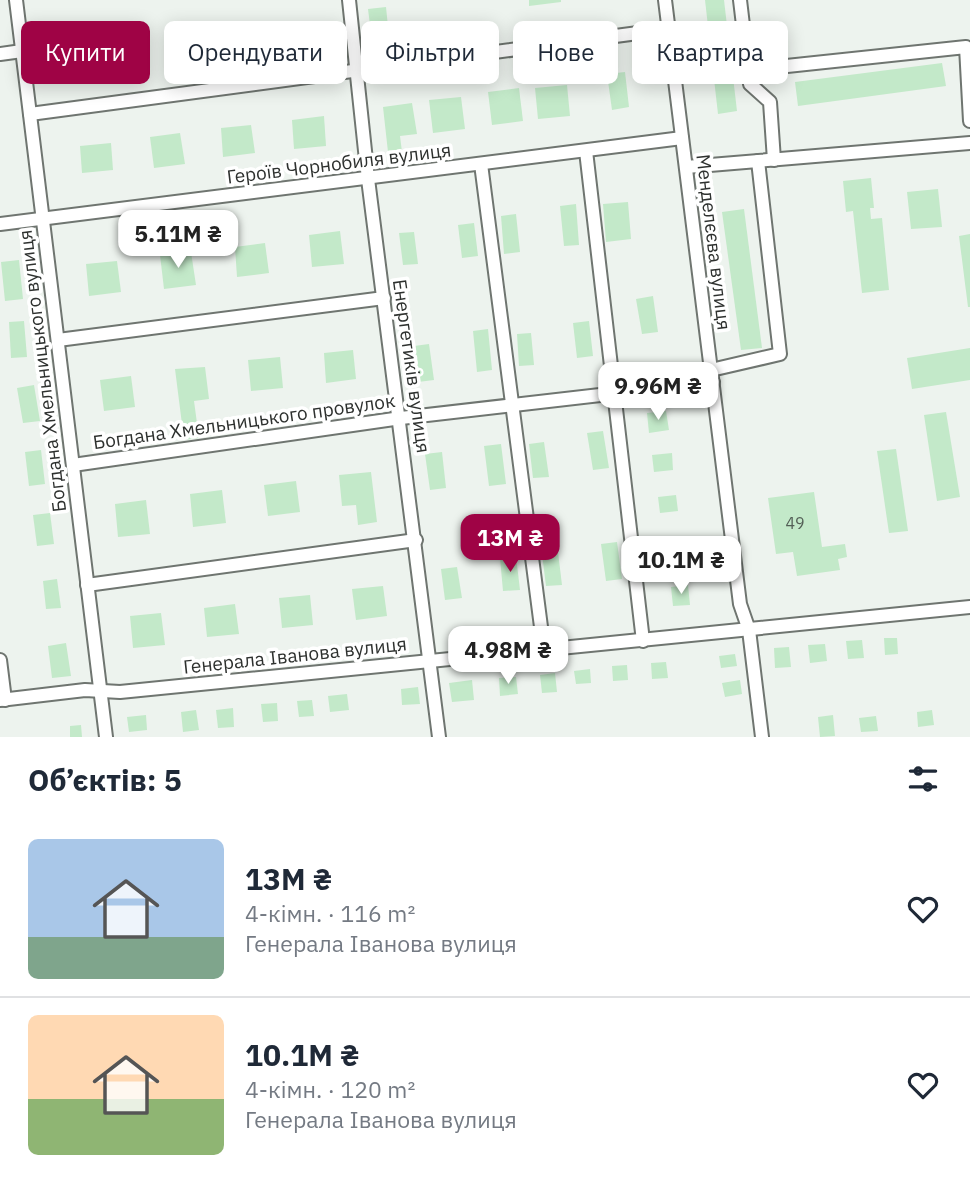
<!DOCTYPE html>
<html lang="uk">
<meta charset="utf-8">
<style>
:root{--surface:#fff;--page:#f2f2f3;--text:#1f2937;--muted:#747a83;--line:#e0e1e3;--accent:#9f0345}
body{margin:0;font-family:"IBM Plex Sans",sans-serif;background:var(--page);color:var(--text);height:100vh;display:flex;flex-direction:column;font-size:26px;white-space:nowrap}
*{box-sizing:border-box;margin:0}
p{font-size:23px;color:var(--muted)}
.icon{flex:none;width:38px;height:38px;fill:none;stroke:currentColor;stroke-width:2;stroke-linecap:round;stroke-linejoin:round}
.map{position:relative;height:737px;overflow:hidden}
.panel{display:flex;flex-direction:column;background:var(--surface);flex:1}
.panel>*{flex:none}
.hud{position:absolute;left:21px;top:21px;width:929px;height:63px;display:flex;gap:14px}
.price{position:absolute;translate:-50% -60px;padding:0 16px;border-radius:14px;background:#fff;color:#222;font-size:23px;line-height:46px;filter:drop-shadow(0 2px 4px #0008)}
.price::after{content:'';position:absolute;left:50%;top:42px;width:21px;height:16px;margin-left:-10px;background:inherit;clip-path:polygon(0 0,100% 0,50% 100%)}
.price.current{background:var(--accent);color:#fff}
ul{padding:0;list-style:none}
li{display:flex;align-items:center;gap:21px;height:175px;padding:0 28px}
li+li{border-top:2px solid var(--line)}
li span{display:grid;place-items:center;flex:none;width:196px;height:140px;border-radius:10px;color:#555}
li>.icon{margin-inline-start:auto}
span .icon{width:84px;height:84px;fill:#fffc;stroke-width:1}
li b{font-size:30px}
h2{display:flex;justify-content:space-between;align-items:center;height:84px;padding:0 28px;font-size:30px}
.pill{padding:0 24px;border-radius:10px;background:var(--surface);box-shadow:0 4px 18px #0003;font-size:24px;line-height:63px}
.pill.current{background:var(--accent);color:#fff}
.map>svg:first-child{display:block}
.building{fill:#c3e9c9}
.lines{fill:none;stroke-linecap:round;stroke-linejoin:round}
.minor-casing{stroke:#6f7570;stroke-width:16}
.minor{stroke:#fff;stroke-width:12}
.labels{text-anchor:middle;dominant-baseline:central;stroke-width:7;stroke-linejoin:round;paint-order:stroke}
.number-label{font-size:16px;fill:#535f56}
.street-label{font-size:19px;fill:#2e312f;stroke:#fff}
</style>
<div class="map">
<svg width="970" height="737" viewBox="0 0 970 737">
<rect width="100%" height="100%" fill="#edf3ee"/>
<!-- building -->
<g class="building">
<polygon points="529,0 561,0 561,2 529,6"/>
<polygon points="705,0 724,0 737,111 718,114"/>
<polygon points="386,7 390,46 373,49 368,9"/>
<polygon points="942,63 946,86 798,106 795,82"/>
<polygon points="625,72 629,107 612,110 607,74"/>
<polygon points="567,85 570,116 538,119 535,88"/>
<polygon points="519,88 523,121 492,125 488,92"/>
<polygon points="461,97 465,129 433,133 429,100"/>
<polygon points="412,103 417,134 400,136 403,160 389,161 383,107"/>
<polygon points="324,116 326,146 294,149 292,120"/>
<polygon points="251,125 255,153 223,157 221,128"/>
<polygon points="180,133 185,164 154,168 150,137"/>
<polygon points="111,143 113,170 82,173 80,146"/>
<polygon points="871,178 874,208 870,208 871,219 882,218 889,290 862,293 853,211 846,212 843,181"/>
<polygon points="938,189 942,227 911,229 907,192"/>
<polygon points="628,202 631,239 606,242 603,204"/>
<polygon points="576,204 579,245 564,246 560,206"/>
<polygon points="744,209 762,348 741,350 722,212"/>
<polygon points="516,214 520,252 504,254 501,216"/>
<polygon points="474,223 478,256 462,258 458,225"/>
<polygon points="340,231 344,264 312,267 309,235"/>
<polygon points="414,232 418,264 403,265 399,233"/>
<polygon points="970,234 970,307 968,307 959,236"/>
<polygon points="265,243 269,273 237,277 235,247"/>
<polygon points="191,252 196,285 164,289 160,255"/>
<polygon points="19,260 23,299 5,301 1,262"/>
<polygon points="117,261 121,292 89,296 86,264"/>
<polygon points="653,296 658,332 642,334 636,299"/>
<polygon points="24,321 27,357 11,358 9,322"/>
<polygon points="589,321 593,356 577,358 573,323"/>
<polygon points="488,329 492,370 477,372 473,331"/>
<polygon points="531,333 534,365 519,366 517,334"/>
<polygon points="429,344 434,380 418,382 414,346"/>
<polygon points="970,348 970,380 912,389 907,358"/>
<polygon points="353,350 356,379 326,383 324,353"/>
<polygon points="280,357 283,388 251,391 248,360"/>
<polygon points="664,362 666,377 646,380 644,364"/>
<polygon points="205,367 209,399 194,401 199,438 184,440 175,369"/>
<polygon points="131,376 135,407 104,411 100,380"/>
<polygon points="34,385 40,421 23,423 17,388"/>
<polygon points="666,411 669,430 649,433 647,413"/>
<polygon points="946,412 960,497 937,501 924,415"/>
<polygon points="603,431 609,468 593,470 587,433"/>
<polygon points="544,442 549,477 533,478 529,444"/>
<polygon points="501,444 506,484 489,486 484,446"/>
<polygon points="896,449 908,531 889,533 877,451"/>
<polygon points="41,450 45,484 29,486 25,452"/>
<polygon points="442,452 446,488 430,490 425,454"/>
<polygon points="672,453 673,470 654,472 652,455"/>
<polygon points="371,472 377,522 358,525 356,505 342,506 339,475"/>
<polygon points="296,481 300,512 268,516 264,485"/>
<polygon points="222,490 226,523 193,527 190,494"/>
<polygon points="814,492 822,547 845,544 847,557 838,559 840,570 797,576 793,552 776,554 768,498"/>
<polygon points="676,495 678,511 660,513 658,497"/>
<polygon points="146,500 150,534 118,537 115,504"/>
<polygon points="50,513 54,544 37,546 33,515"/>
<polygon points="681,536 683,552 666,554 664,538"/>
<polygon points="617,542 622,579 606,581 601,544"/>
<polygon points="558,552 562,585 546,586 542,554"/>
<polygon points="516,556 520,590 503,591 500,558"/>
<polygon points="457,567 462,598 445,600 441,569"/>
<polygon points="57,579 61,608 46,609 43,581"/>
<polygon points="688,585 690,605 673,606 671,587"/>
<polygon points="383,586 387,616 356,620 352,589"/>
<polygon points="310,595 313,625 282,628 279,598"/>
<polygon points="235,604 239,634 207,637 204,608"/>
<polygon points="161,613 165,645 133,648 130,616"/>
<polygon points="884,638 897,638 898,654 885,655"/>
<polygon points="862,640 864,658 848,659 846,641"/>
<polygon points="66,643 71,676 52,678 48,646"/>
<polygon points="825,644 827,661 810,663 808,645"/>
<polygon points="789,647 791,667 775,668 774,648"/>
<polygon points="735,654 737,666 721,668 719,656"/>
<polygon points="666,662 668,678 652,679 651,663"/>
<polygon points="627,665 628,680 613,681 612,666"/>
<polygon points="590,669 591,683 576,684 574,671"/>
<polygon points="555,673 557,692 542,693 540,675"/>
<polygon points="516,677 518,694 500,696 499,678"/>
<polygon points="472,680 474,700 452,702 449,683"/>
<polygon points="740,680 742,694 725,697 722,683"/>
<polygon points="418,687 420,704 402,705 401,689"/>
<polygon points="347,694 349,710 330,712 328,696"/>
<polygon points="312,700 314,716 299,717 297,701"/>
<polygon points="277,703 278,721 263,722 261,704"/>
<polygon points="233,708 234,727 218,728 216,710"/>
<polygon points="196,710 199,730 183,732 181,712"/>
<polygon points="932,710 934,725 918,727 917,712"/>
<polygon points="146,715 147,730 129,732 127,717"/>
<polygon points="833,715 835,736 820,737 818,717"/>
<polygon points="876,716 878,731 861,732 859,718"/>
<polygon points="81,725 82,737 70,737 70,726"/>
</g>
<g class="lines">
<!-- minor casing -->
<g class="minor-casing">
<g id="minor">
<polyline points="16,0 106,737"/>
<polyline points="349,0 368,179 439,737"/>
<polyline points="665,0 740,604 749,630 762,737"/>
<polyline points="740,0 750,84 770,102 774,160"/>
<polyline points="0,54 22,51"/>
<polyline points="749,70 966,47 970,121"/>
<polyline points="30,114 668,29"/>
<polyline points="586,151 643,641"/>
<polyline points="481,164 544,650"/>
<polyline points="686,167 970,143"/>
<polyline points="0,224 682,138"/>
<polyline points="58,340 384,298"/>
<polyline points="711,370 780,354 758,161"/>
<polyline points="73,465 401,418 713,382"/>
<polyline points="87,585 416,540"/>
<polyline points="0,660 5,700"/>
<polyline points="0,700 85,690 120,692 970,607"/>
</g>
</g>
<!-- minor -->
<use href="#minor" class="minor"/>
</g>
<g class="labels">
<!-- number labels -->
<g class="number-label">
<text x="795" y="523">49</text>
</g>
<!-- street labels -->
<g class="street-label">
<text transform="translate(339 163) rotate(-7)">Героїв Чорнобиля вулиця</text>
<text transform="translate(714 242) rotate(83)">Менделєєва вулиця</text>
<text transform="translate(412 366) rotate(82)">Енергетиків вулиця</text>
<text transform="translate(42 371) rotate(-97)">Богдана Хмельницького вулиця</text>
<text transform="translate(244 421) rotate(-8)">Богдана Хмельницького провулок</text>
<text transform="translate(295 655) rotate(-6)">Генерала Іванова вулиця</text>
</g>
</g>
</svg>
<b class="price" style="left:178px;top:270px">5.11M ₴</b>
<b class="price" style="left:658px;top:422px">9.96M ₴</b>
<b class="price current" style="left:510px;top:574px">13M ₴</b>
<b class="price" style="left:681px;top:596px">10.1M ₴</b>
<b class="price" style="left:508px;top:686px">4.98M ₴</b>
<div class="hud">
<a class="pill current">Купити</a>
<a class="pill">Орендувати</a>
<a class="pill">Фільтри</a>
<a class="pill">Нове</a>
<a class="pill">Квартира</a>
</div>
</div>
<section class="panel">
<h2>Об’єктів: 5<svg class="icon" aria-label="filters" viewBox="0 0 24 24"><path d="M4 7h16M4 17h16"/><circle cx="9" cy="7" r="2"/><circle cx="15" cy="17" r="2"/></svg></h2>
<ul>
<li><span style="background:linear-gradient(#a9c7e8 70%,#7fa58c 0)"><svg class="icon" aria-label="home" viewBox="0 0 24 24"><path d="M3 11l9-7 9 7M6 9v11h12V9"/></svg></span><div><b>13M ₴</b><p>4-кімн. · 116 m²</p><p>Генерала Іванова вулиця</p></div><svg class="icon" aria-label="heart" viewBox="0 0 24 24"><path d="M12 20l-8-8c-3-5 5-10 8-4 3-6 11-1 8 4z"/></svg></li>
<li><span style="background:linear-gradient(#ffd9b3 60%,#8fb573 0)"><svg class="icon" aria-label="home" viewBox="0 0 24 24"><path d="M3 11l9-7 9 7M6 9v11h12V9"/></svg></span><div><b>10.1M ₴</b><p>4-кімн. · 120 m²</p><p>Генерала Іванова вулиця</p></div><svg class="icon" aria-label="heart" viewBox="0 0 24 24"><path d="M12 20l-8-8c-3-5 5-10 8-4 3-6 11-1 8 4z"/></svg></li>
</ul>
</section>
